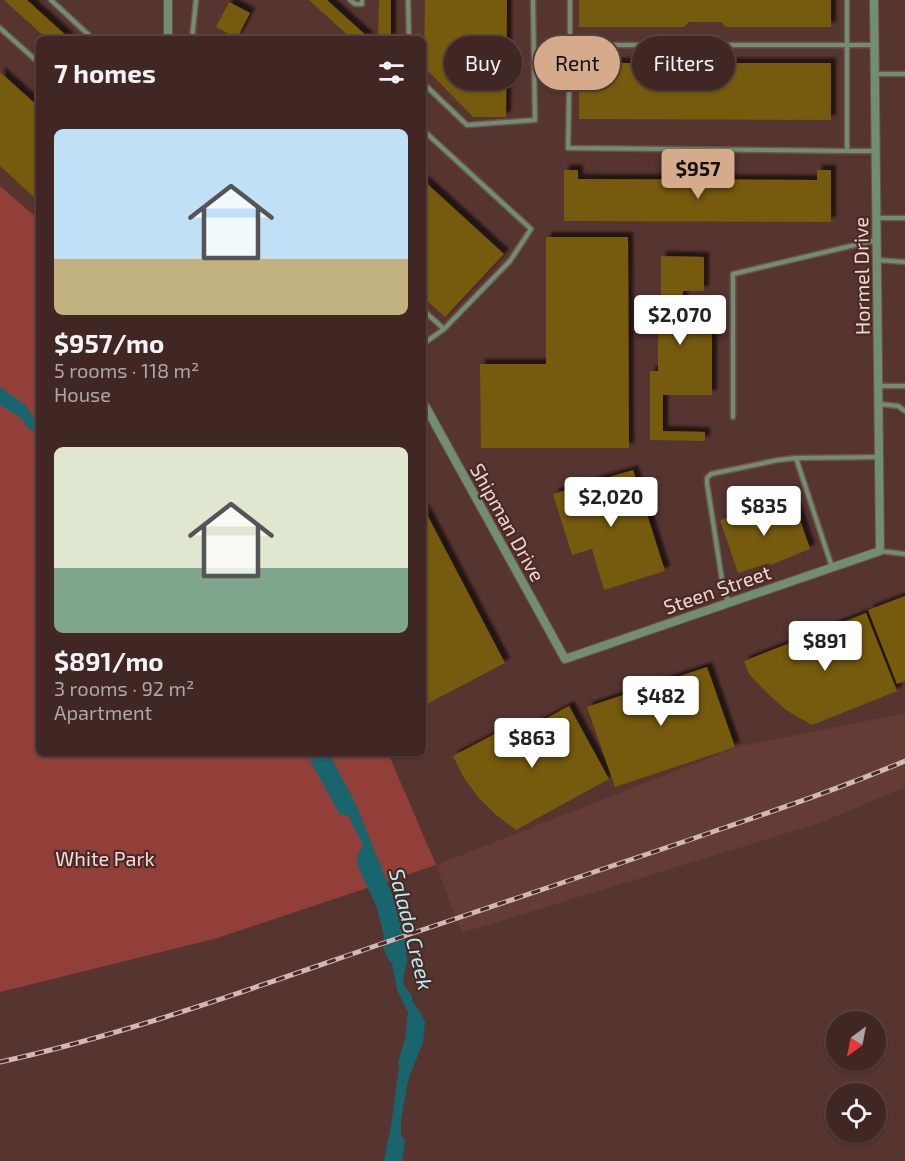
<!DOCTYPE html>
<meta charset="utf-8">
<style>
:root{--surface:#402724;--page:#472f2c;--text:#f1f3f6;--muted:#aea5a6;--line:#594441;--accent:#d6ab8b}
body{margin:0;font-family:"Exo 2",sans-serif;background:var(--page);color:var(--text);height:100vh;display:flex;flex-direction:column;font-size:22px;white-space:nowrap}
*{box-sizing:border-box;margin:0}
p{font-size:20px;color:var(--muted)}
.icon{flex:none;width:33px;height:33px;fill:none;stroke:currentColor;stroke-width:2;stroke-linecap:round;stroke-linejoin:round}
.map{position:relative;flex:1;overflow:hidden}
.sheet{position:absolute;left:36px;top:36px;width:390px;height:720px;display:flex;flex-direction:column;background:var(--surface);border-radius:9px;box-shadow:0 2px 4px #0004,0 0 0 2px var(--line)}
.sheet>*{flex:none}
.hud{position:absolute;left:444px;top:36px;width:370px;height:54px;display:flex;gap:12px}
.needle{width:39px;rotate:212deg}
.buttons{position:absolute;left:826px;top:1011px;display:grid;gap:12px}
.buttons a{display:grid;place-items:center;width:60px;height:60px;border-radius:50%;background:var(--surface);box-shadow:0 2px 4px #0004,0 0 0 2px var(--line);font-size:30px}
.price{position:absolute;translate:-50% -51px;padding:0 14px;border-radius:6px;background:#fff;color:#222;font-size:20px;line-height:39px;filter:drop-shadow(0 2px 3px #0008)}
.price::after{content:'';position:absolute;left:50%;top:36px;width:18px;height:14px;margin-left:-9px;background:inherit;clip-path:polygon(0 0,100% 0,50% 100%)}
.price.selected{background:var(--accent);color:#111}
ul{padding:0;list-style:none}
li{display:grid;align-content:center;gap:12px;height:318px;padding:0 18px}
li span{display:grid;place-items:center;height:186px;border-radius:9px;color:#555}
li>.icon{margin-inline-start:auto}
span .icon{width:108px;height:108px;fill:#fffc;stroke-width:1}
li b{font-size:26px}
h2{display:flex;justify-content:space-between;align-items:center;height:72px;padding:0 18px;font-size:26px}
.tag{padding:0 21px;border-radius:27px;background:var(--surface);box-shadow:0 2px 4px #0004,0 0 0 2px var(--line);font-size:21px;line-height:54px}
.tag.selected{background:var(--accent);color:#111}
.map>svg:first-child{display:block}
.built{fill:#653b36}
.green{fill:#933f39}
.water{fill:#19656e}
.building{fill:#765a08;filter:url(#shadow)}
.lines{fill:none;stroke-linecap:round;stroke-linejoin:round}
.service-casing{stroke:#71514d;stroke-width:7}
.minor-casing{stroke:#71514d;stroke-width:10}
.service{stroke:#708e72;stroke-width:4}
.minor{stroke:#708e72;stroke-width:8}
.rail-casing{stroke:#d1b8b5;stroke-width:5}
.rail{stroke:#4b2a26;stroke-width:3;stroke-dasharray:9;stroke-linecap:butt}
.labels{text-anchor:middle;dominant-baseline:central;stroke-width:4.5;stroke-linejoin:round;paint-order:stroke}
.street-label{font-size:20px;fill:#edd6d3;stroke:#4b2a26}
.park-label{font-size:20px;fill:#f5dbd7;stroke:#4b2a26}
.water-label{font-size:21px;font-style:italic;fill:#b4eff6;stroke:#4b2a26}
</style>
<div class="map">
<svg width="905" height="1161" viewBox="0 0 905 1161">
<defs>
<filter id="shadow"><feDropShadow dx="5" dy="-5" stdDeviation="1.5" flood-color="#0009"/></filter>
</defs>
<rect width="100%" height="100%" fill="#563430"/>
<!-- built -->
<polygon class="built" points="905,713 905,787 823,822 462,933 436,865 737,747"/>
<!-- green -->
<polygon class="green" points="0,186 39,220 39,753 388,753 436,865 214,939 0,992"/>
<!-- water -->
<g class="water">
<polygon points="0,387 25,405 32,415 39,421 39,435 28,428 22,419 0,405"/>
<polygon points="306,753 328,753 330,756 355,802 403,921 407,961 404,974 403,984 412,996 412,1001 419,1010 425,1022 423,1042 408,1080 401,1120 401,1136 405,1140 402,1161 384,1161 391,1126 399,1068 398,1062 405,1039 408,1012 397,990 392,963 388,959 383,947 384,936 377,908 357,864 357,856 363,845 348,816 345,814 340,815"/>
</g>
<!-- building -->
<g class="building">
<polygon points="4,0 27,0 70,39 47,39"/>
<polygon points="309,0 327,0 370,39 352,39"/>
<polygon points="379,0 391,0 391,39 378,39"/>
<polygon points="425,0 507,0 506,117 473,117 424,67"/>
<polygon points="579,0 831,0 831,27 726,27 721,22 689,22 684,27 579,27"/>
<polygon points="229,2 250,13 237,38 216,27"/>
<polygon points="579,63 684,63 689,68 721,68 726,63 831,63 831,120 579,119"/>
<polygon points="0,72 39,107 39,202 0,166"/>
<polygon points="564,170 578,170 578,179 817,180 817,170 831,170 831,222 564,221"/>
<polygon points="423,180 504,254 445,317 423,297"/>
<polygon points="546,237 628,237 629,448 481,448 480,364 546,364"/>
<polygon points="661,256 704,257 704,291 683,291 682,328 712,328 712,395 663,395 663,431 705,432 705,441 650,440 650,371 658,371 658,328 661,328"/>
<polygon points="633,470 665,571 604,590 592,549 572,555 553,494"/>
<polygon points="764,505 767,514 795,505 810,549 770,565 769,563 738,573 720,520"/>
<polygon points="423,507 505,663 423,706"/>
<polygon points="905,596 905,681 897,684 868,610"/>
<polygon points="866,613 897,691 812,725 786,710 766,692 749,674 744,661"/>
<polygon points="707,667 735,747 615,787 587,707"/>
<polygon points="569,706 609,779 516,830 495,814 478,797 464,778 453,756 508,727 514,736"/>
</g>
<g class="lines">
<!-- service casing -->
<g class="service-casing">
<g id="service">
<polyline points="51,0 93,39"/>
<polyline points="350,0 355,4 362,4 362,0"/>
<polyline points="408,0 409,39"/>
<polyline points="570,0 570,45 874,45"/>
<polyline points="847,0 847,151 876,151"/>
<polyline points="0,28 39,63"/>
<polyline points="192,39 196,0"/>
<polyline points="570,45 568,148 847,151"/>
<polyline points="876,74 905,74"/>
<polyline points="423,83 467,125 535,120 533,0"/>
<polyline points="423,130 531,229 510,261 444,329 423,344"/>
<polyline points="877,218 905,218"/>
<polyline points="877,260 905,262"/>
<polyline points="423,310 444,329"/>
<polyline points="879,386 905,386"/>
<polyline points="879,404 898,406 905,411"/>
<polyline points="733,417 733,274 876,240"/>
<polyline points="796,458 832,567"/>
<polyline points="880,551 905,554"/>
<polyline points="728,602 722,580 707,483 707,478 711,474 778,460 796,458 879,457"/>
</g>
</g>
<!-- minor casing -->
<g class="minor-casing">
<g id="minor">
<polyline points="168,0 168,39"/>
<polyline points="423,402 565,659 880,551 874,0"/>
</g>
</g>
<!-- service -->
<use href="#service" class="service"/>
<!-- minor -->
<use href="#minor" class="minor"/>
<!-- rail casing -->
<g class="rail-casing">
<path id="rail" d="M0 1062C145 1030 285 976 425 929 513 899 601 870 689 840 761 815 834 791 905 761"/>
</g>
<!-- rail -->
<use href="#rail" class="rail"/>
</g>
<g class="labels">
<!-- street labels -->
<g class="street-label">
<text transform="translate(861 276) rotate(-91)">Hormel Drive</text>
<text transform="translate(508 522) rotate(61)">Shipman Drive</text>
<text transform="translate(717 589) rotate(-19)">Steen Street</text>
</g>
<!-- park labels -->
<g class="park-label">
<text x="105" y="858">White Park</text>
</g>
<!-- water labels -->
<g class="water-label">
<text transform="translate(412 929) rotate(76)">Salado Creek</text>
</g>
</g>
</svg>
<div class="buttons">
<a><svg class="needle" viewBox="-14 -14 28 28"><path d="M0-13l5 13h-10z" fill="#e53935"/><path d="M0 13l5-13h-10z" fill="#aea5a6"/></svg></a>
<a><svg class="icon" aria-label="locate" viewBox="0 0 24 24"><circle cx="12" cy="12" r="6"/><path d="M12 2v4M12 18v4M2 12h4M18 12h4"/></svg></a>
</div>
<b class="price selected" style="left:698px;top:200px">$957</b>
<b class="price" style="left:680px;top:346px">$2,070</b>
<b class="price" style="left:611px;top:528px">$2,020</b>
<b class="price" style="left:764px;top:537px">$835</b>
<b class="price" style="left:825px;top:672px">$891</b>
<b class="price" style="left:661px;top:727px">$482</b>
<b class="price" style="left:532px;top:769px">$863</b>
<div class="hud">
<a class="tag">Buy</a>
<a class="tag selected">Rent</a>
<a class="tag">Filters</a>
</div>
<section class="sheet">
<h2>7 homes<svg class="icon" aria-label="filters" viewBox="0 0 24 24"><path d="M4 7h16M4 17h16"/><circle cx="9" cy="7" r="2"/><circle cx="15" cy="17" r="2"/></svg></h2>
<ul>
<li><span style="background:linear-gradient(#bfe0f5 70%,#c2b280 0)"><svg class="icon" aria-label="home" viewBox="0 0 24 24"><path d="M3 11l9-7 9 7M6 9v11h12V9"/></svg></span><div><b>$957/mo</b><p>5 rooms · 118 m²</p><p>House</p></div></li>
<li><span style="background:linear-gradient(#dfe7d0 65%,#7fa58c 0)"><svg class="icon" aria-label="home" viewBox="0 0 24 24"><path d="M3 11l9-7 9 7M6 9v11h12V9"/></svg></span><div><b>$891/mo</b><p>3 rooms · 92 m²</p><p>Apartment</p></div></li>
</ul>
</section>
</div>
